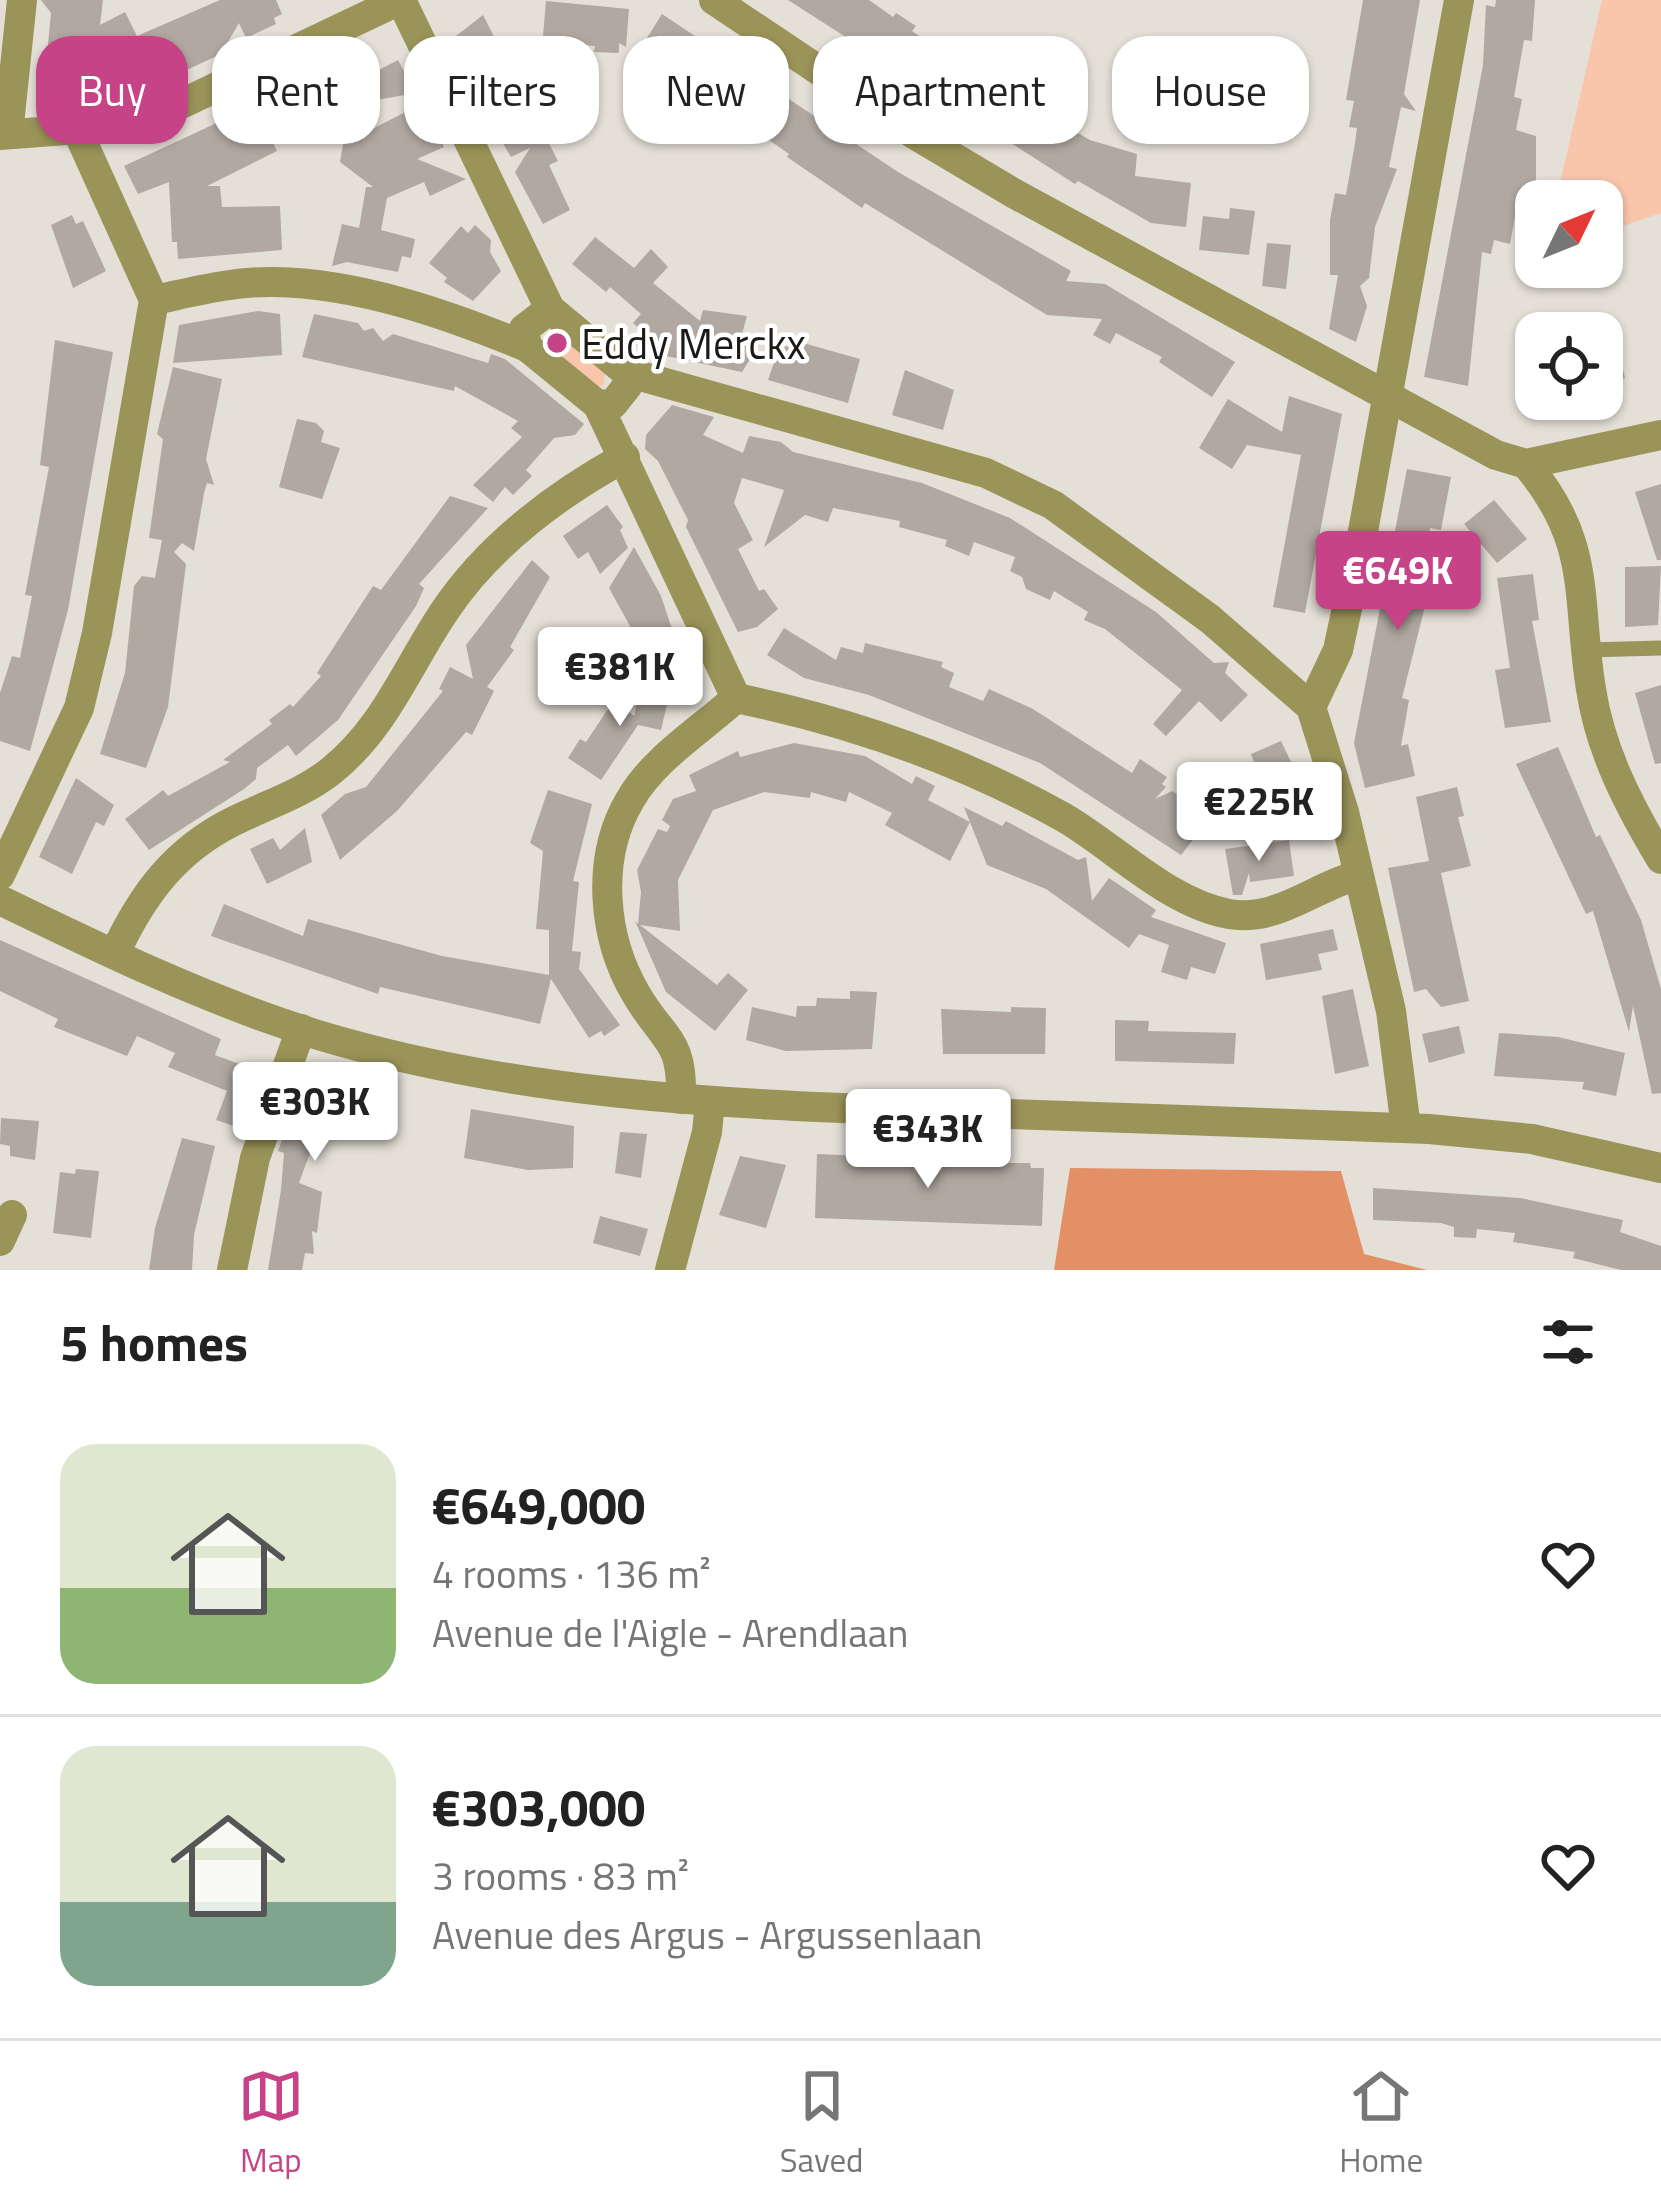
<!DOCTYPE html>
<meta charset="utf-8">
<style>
:root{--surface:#fff;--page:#f6f6f6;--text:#222;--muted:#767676;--line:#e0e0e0;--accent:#c74387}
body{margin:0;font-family:"Titillium Web",sans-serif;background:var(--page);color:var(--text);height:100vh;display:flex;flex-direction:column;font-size:45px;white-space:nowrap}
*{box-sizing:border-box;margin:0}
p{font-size:39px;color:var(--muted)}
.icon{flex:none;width:66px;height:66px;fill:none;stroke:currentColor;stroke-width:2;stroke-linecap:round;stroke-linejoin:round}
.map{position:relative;height:1270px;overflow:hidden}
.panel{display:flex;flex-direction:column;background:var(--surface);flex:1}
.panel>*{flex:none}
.banner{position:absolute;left:36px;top:36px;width:1590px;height:108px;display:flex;gap:24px}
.needle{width:78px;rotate:47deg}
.tools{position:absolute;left:1515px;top:180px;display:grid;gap:24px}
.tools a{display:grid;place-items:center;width:108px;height:108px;border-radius:24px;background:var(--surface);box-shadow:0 3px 9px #0004;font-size:60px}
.price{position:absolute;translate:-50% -102px;padding:0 27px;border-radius:12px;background:#fff;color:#222;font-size:39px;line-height:78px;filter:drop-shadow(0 3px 6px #0008)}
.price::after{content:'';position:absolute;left:50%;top:72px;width:36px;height:27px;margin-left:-18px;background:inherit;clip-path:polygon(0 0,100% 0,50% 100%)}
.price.selected{background:var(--accent);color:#fff}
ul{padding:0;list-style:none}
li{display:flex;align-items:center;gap:36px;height:300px;padding:0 60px}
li+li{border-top:3px solid var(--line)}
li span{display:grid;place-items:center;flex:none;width:336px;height:240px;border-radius:36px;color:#555}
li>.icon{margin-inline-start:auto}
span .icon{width:144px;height:144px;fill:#fffc;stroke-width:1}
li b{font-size:51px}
h2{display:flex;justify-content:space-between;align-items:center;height:144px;padding:0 60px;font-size:51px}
.tag{padding:0 42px;border-radius:36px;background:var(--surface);box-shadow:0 3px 9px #0004;font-size:42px;line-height:108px}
.tag.selected{background:var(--accent);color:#fff}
.dock{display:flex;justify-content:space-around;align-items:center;height:168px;border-top:3px solid var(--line);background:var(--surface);font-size:33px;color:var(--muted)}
.dock a{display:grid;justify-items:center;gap:6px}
.dock .selected{color:var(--accent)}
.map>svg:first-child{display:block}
.green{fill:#f9c5ab}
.forest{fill:#e39066}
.building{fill:#b0a8a1}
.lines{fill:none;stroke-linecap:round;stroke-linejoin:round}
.lane{stroke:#9b9459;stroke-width:15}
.street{stroke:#9b9459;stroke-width:30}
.poi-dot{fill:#c74387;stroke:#fff;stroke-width:4.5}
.labels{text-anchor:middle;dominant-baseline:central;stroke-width:9;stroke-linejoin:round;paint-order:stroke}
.poi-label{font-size:42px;fill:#1b1a17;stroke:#fff;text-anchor:start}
</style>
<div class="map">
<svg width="1661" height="1270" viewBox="0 0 1661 1270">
<rect width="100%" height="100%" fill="#e4e0d7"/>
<!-- green -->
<g class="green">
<polygon points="1602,0 1661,0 1661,213 1602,233 1602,201 1556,201"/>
<polygon points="549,334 561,334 605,369 604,384 598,387 546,347"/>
</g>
<!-- forest -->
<polygon class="forest" points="1070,1168 1341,1171 1364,1254 1427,1270 1054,1270"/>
<!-- building -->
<g class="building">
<polygon points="41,0 103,0 100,25 125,12 137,36 220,0 276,0 282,14 274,18 276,24 246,38 239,23 221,54 148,88 146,84 43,96 51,13"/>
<polygon points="788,0 869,0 893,17 896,13 916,26 912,31 972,72 1090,140 1137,154 1135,176 1191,183 1186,227 1151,223 1078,181 1075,184"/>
<polygon points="1363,0 1420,0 1404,94 1416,111 1401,107 1389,167 1397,169 1375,227 1369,278 1360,286 1367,306 1356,342 1329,329 1338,275 1330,275 1330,220 1335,193 1346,195 1355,143 1357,128 1349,127 1354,101 1346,100"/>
<polygon points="1496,0 1535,0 1532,41 1524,40 1514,97 1522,99 1516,130 1536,136 1536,210 1517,206 1510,244 1494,240 1491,254 1482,252 1468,386 1424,377 1483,65 1486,5 1495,7"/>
<polygon points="546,1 629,9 626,47 619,43 619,53 594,52 595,46 550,42 551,36 543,36"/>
<polygon points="662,14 898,172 1071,271 1066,281 1105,284 1235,362 1212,397 1159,362 1162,357 1116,333 1110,344 1093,335 1102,319 1047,315 865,203 862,208 787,157 789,154 746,124 749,120 637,54"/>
<polygon points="483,15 558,161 549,165 570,210 543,224 515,172 530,148 511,157 487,116 494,113 456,36"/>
<polygon points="398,60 416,93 365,102 355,82"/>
<polygon points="333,72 352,98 270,137 277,151 207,186 220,186 222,207 280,206 282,250 178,259 177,242 172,242 169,182 138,194 124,166 266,100 278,92 279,84 289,88"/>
<polygon points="423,103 444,147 417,159 466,179 430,196 424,182 387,198 381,230 415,239 411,258 402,256 398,272 347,262 332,266 342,224 359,228 366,187 373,187 340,162 343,144"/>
<polygon points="1230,208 1255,211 1249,255 1199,250 1203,216 1229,219"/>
<polygon points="72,215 76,224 83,221 106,271 73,288 51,225"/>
<polygon points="475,225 491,240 490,252 501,271 473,301 444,282 447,278 429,263 461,226 468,233"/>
<polygon points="595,237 634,268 651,249 668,267 653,283 700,321 703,310 747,316 742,334 762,340 742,372 666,356 652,343 631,346 642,331 633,323 641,314 610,287 606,292 572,264"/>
<polygon points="1267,243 1291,245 1286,289 1262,286"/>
<polygon points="258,311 280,314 282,355 173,363 179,325"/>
<polygon points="314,314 358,323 364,331 373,328 383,341 393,334 488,363 491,354 505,359 584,424 575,435 554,438 526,470 532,476 513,495 505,487 493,502 473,485 522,437 511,428 518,421 455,386 454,391 302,357"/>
<polygon points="1609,314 1625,378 1602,384 1602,315"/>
<polygon points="789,339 860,359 848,403 768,380 780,345 787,347"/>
<polygon points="55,340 113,352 68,610 30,751 0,741 0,693 12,656 20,658 32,596 25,595 49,467 40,465"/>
<polygon points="173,367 222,379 206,459 214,485 207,483 204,493 194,551 182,543 174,552 186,564 168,707 146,768 100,754 125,673 134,586 142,576 155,578 162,540 149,538 163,439 157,434"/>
<polygon points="905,370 954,390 943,430 892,415"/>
<polygon points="1289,396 1342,414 1305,613 1273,607 1301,455 1247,445 1232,469 1199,448 1228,399 1282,432"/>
<polygon points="672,405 714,417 703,435 743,453 749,436 781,442 793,452 922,483 1010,518 1156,612 1214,663 1229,662 1225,673 1248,695 1221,722 1199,701 1166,736 1153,724 1182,690 1105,629 1084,620 1088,612 1054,591 1050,600 1026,589 1022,577 1010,571 1015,557 974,542 969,556 945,546 947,540 899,527 900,521 833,508 828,522 805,515 764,547 784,490 742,478 734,503 753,540 738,549 759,591 764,589 778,609 757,627 738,632 686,527 688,520 658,461 645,449 646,435"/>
<polygon points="297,419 316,423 324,431 321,442 340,448 322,499 279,487"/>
<polygon points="1407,469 1451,477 1441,530 1430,528 1422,575 1426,576 1421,602 1426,602 1402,698 1409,700 1401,746 1408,744 1415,776 1365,788 1354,743"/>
<polygon points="1661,484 1661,560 1657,560 1635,492"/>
<polygon points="450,496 488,508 419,584 424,588 416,606 338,720 296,756 288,745 257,768 256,779 244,789 149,850 125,819 163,790 168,796 230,762 223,760 272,724 269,720 290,704 293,707 321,676 317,673 373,586 381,590"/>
<polygon points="1494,500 1527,539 1497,563 1464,524"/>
<polygon points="607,505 623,527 620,530 628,548 600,574 588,552 578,559 563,536"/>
<polygon points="634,547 661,596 677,644 642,648 609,588"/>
<polygon points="532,560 550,577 510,647 514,650 487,687 494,691 472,735 466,732 397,811 340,860 321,815 345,794 366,787 443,691 439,689 450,667 473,679 466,645"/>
<polygon points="1661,566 1658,625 1625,627 1625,567"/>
<polygon points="1533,574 1539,620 1532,621 1551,722 1505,728 1495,670 1510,668 1497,578"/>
<polygon points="784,628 836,660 841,647 863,653 865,643 943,662 941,667 954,673 949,687 983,701 989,689 1033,709 1132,773 1140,759 1167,777 1162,784 1166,787 1155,799 1172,791 1210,818 1181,855 1040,763 869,695 804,678 767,655"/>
<polygon points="644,672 669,696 661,730 638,725 601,780 568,758 580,739 586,742 614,700 634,716"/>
<polygon points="1661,685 1661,763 1655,764 1635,693"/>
<polygon points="1281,741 1307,795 1273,812 1251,754"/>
<polygon points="794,743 865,756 912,784 916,776 935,786 928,800 970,822 950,861 885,825 892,813 849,792 846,802 811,792 810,798 764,792 713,810 678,880 680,931 640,925 717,985 728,973 748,990 715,1031 666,992 635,921 638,924 641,892 637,870 658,829 667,832 670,826 662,820 673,799 696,791 689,775 738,751 740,757"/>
<polygon points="1558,747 1596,837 1600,835 1641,920 1661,989 1661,1093 1652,1094 1633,1006 1629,1032 1593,911 1586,914 1516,764"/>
<polygon points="76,778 114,805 104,826 96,822 72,874 39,857"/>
<polygon points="1457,787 1464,816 1458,817 1471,866 1441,873 1469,1001 1441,1007 1426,989 1414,992 1388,868 1429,861 1416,797"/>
<polygon points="548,790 592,804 573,881 579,882 572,951 581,952 579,969 620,1025 604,1036 601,1031 589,1038 551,979 540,1024 380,987 378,994 211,936 224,904 303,936 308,919 442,956 549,975 549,930 536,929 543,851 530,843"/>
<polygon points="964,807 1002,826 1006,821 1078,860 1086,857 1092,901 1109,878 1156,910 1151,917 1226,943 1215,974 1191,967 1187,980 1161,972 1169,945 1139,934 1129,948 1046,889 987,865"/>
<polygon points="305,828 312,862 267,884 250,849 273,838 280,850"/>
<polygon points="1289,840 1294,876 1250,882 1249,873 1242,895 1233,895 1225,849"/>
<polygon points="1333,929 1338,950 1318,954 1322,970 1266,980 1260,944"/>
<polygon points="0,940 221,1039 215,1055 261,1072 240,1128 216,1120 227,1091 168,1067 175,1053 137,1036 127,1056 54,1027 58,1019 0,991"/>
<polygon points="1353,989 1369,1066 1335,1074 1322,996"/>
<polygon points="850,991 877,992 872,1049 786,1051 746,1040 752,1007 796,1017 797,1006 816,1006 817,998 850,999"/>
<polygon points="1011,1007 1046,1008 1045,1054 943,1054 941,1009 1011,1012"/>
<polygon points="1115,1020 1149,1021 1148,1031 1236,1033 1234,1064 1115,1061"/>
<polygon points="1459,1026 1465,1053 1429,1063 1422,1034"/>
<polygon points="1499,1033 1558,1037 1625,1053 1616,1096 1582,1089 1584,1082 1494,1076"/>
<polygon points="352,1081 394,1092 386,1124 378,1122 375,1134 322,1120 299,1183 322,1192 317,1233 312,1231 314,1254 305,1253 302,1270 268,1270 281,1190 284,1153 278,1151 302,1087 347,1103"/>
<polygon points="471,1109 574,1126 573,1168 528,1170 464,1158"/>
<polygon points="1,1118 39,1121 35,1160 10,1156 10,1146 0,1144"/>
<polygon points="620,1132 647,1134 641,1178 615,1173"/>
<polygon points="182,1138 215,1146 194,1235 192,1270 149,1270 155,1228"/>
<polygon points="817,1154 908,1158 908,1163 1030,1163 1031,1168 1044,1168 1042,1226 815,1218"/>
<polygon points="740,1156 786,1165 766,1228 719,1215"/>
<polygon points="76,1169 99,1171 91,1238 53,1233 60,1172 75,1174"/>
<polygon points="1373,1188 1520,1198 1623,1220 1620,1232 1661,1246 1661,1270 1621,1270 1573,1258 1575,1252 1513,1242 1515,1233 1477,1229 1476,1238 1454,1237 1454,1227 1441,1223 1373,1220"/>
<polygon points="600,1216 648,1229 640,1256 593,1243"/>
</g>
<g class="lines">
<!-- lane -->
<polyline class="lane" points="1587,650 1661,648"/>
<!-- street -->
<g class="street">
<polyline points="401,0 550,309"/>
<polyline points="714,0 914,134 1015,194 1496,455 1526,464 1661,435"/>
<polyline points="8,134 22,0"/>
<polyline points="0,135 120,126 158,115 400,0"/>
<path d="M154 300C193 292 234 281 274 282 359 283 449 315 527 347"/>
<polyline points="626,372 986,473 1053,505 1210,619 1311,707 1344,812 1391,1011 1406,1128"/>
<path d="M598 405 613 404 628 385 626 372 550 309 524 329 527 347 598 405 736 698C702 729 653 759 630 800 595 859 603 938 636 994 664 1042 683 1038 681 1099"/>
<path d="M1526 464C1593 543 1576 597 1591 689 1600 750 1629 806 1661 859"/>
<path d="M736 698C852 722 959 759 1063 817 1115 847 1168 903 1229 914 1278 922 1314 887 1358 875"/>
<polyline points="1311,707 1338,650 1360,548 1459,0"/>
<polyline points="0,875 79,708 97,633 154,300 77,130"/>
<path d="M0 900C103 950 208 1001 318 1035 514 1094 717 1104 920 1111 1090 1117 1259 1122 1429 1129L1532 1139 1661 1168"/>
<path d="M115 953C142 895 175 850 234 821 266 805 302 794 331 771 386 727 407 666 446 609 491 543 556 495 625 457"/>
<polyline points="0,1241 12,1215"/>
<polyline points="232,1270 255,1158 301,1029"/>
<polyline points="670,1270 707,1132 710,1102"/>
</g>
</g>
<!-- markers -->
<circle class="poi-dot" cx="557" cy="343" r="12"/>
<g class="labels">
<!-- poi labels -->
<g class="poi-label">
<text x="581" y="343">Eddy Merckx</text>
</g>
</g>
</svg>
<div class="tools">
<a><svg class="needle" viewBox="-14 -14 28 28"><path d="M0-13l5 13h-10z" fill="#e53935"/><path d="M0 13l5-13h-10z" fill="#767676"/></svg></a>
<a><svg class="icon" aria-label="locate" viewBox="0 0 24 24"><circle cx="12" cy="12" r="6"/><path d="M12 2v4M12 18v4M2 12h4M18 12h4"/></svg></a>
</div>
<b class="price selected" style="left:1398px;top:633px">€649K</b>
<b class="price" style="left:620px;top:729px">€381K</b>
<b class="price" style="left:1259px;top:864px">€225K</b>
<b class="price" style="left:315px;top:1164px">€303K</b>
<b class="price" style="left:928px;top:1191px">€343K</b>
<div class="banner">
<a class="tag selected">Buy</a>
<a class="tag">Rent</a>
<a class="tag">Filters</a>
<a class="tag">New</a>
<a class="tag">Apartment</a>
<a class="tag">House</a>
</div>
</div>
<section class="panel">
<h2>5 homes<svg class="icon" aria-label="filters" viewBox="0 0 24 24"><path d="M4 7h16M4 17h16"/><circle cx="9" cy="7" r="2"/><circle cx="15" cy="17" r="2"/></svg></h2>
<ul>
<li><span style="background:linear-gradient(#dfe7d0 60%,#8fb573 0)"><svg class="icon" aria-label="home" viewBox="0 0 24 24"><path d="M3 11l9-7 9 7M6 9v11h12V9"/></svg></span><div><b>€649,000</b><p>4 rooms · 136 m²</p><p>Avenue de l'Aigle - Arendlaan</p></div><svg class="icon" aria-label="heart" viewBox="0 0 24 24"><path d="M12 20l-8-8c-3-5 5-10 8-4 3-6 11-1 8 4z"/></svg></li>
<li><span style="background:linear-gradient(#dfe7d0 65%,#7fa58c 0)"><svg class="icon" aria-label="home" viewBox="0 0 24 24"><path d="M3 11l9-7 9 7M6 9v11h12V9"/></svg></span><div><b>€303,000</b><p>3 rooms · 83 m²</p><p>Avenue des Argus - Argussenlaan</p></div><svg class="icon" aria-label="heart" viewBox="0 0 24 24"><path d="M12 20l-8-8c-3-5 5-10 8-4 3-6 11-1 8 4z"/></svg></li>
</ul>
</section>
<nav class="dock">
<a class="selected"><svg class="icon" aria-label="map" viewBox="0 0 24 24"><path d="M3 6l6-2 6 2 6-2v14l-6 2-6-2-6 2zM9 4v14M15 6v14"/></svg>Map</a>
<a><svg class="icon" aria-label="saved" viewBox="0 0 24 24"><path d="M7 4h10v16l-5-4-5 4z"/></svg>Saved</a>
<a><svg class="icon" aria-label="home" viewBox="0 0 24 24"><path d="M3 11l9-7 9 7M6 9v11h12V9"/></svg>Home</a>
</nav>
